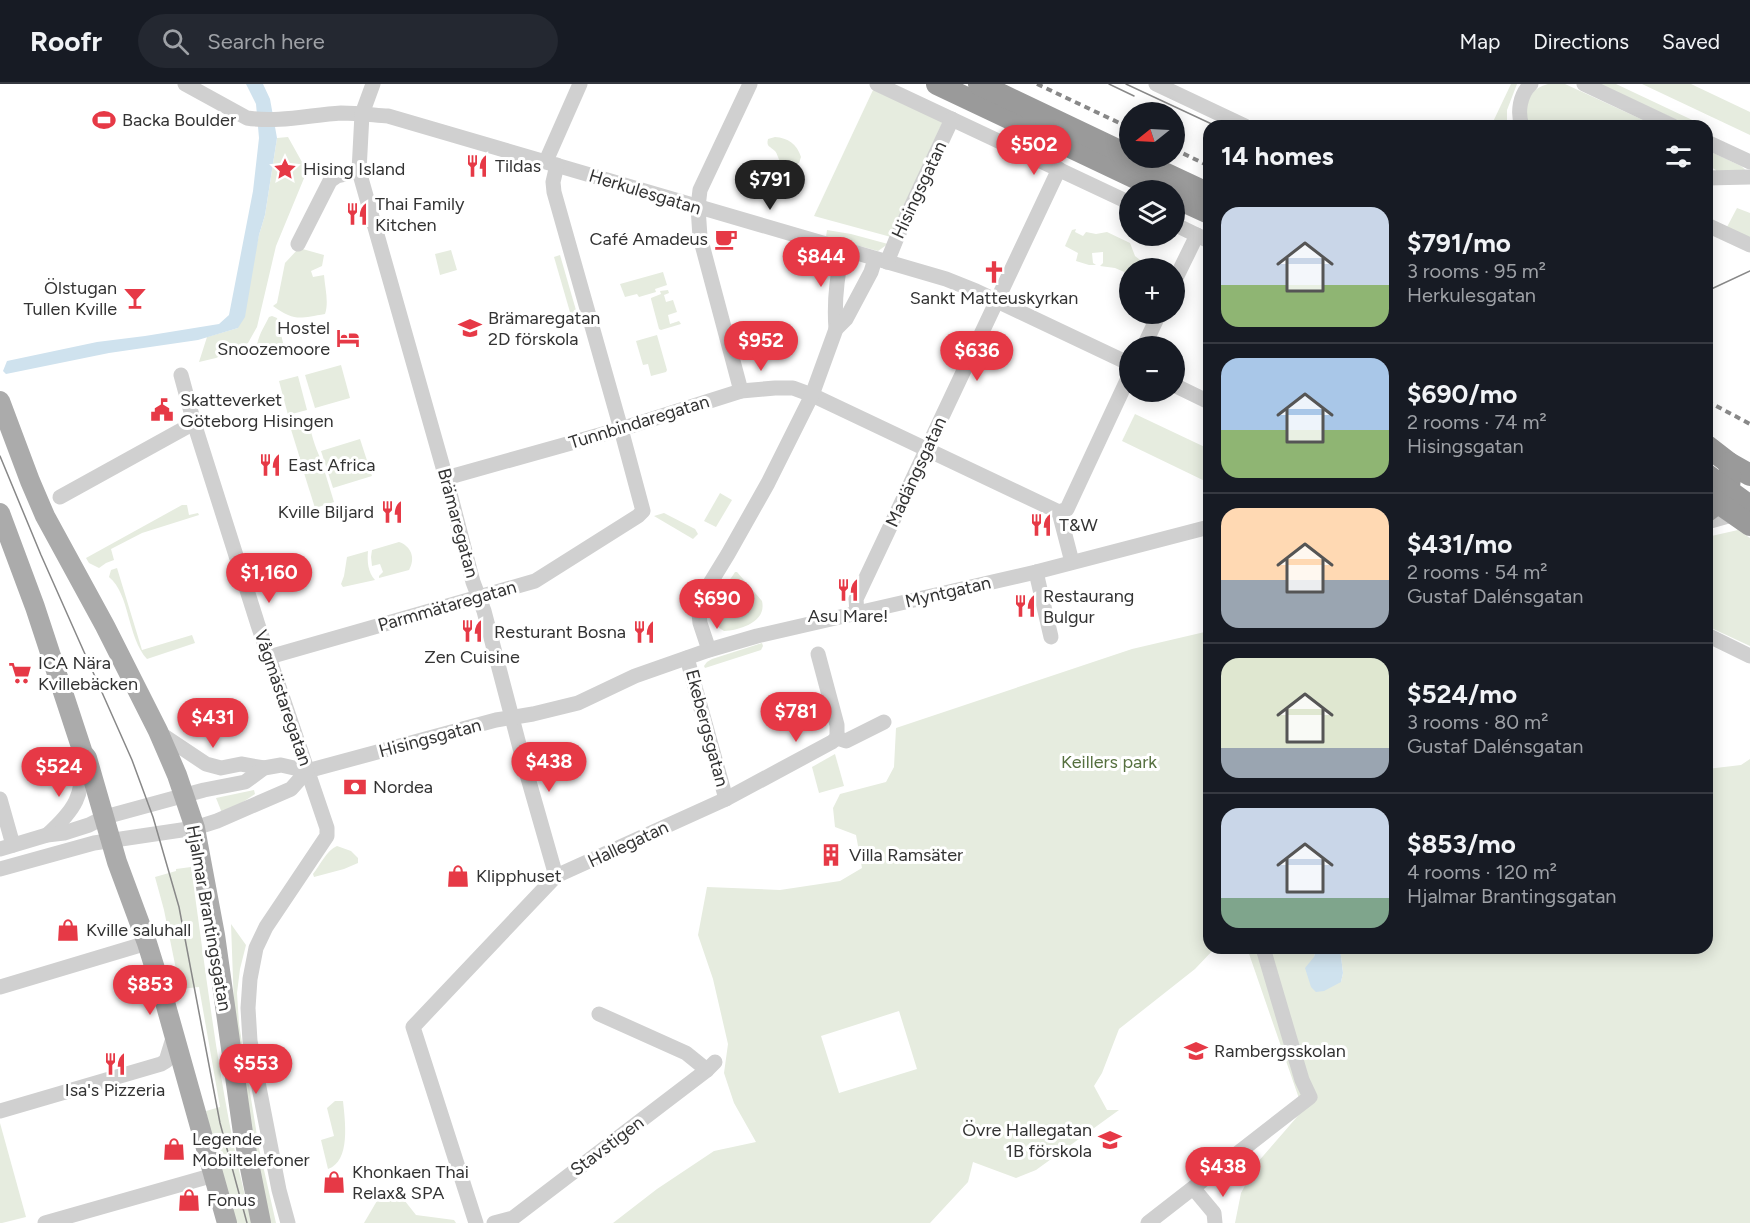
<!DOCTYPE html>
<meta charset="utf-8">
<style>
:root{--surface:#171b24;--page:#242831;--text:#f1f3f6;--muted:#9ea1a6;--line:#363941;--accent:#e63946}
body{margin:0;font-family:Figtree,sans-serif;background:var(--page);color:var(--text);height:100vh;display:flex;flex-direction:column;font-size:22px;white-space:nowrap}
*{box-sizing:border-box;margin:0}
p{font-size:20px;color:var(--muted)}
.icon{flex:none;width:33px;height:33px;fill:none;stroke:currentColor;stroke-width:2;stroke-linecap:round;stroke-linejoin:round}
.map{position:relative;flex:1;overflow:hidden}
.panel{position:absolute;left:1203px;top:36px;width:510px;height:834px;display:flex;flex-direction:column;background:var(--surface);border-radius:18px;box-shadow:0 3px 15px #0003}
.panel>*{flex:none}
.needle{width:39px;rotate:252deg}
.tools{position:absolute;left:1119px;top:18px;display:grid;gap:12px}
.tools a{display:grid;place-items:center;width:66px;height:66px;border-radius:50%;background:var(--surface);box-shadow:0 3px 15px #0003;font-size:30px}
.price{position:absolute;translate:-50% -51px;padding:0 14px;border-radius:21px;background:var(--accent);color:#fff;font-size:20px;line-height:39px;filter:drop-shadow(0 2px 3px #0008)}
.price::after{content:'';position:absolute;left:50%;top:36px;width:18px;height:14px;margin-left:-9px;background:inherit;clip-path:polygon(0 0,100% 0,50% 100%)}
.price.active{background:#222;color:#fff}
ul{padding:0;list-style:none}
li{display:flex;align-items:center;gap:18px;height:150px;padding:0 18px}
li+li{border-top:2px solid var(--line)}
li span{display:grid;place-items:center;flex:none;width:168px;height:120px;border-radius:18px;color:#555}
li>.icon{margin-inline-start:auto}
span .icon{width:72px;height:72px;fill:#fffc;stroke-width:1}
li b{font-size:26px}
h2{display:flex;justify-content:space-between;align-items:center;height:72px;padding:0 18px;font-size:26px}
header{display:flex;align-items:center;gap:36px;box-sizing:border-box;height:84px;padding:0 30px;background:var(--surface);border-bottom:2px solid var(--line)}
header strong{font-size:28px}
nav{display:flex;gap:33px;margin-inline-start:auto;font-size:21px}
.search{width:420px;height:54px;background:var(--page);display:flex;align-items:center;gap:15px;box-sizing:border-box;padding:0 21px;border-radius:33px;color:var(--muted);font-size:22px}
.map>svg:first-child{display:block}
.green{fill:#e6ecdf;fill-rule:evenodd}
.water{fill:#cfe2ee}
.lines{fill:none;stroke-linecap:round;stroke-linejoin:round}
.minor{stroke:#d0d0d0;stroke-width:15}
.major{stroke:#ababab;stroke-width:20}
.highway{stroke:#9a9a9a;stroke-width:22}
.tram{stroke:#888;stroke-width:1.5}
.rail{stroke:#888;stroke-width:4;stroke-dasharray:6 4.5;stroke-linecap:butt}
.highway-bridge{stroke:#9a9a9a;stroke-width:22}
.labels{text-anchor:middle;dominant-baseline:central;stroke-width:6;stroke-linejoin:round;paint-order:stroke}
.poi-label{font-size:18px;fill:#333;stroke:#fff;text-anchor:start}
.street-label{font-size:18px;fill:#333;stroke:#fff}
.park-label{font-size:18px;fill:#56703f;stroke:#fff}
</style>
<header>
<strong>Roofr</strong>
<div class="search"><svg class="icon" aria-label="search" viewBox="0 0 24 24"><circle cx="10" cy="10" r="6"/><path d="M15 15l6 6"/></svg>Search here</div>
<nav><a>Map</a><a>Directions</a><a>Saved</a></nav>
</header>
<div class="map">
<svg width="1750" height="1139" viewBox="0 0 1750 1139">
<rect width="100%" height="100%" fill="#fff"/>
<!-- green -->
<g class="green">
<polygon points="1511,0 1517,0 1507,26 1507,42 1491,42"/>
<path d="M1548 0H1565L1656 42H1528C1521 23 1528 5 1548 0Z"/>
<polygon points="1599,0 1616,0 1705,42 1690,42"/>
<polygon points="1642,0 1691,0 1750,28 1750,51"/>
<polygon points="873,6 943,37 891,153 814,132"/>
<polygon points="288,53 307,87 276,162 257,243 248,259 216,274 199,278 207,253 238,244 259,151 265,131 277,54"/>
<path d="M775 53C788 54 797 60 801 73L799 79 795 80 780 77C778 74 777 69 775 67 770 62 766 63 768 55Z"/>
<polygon points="1707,66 1741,82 1748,88 1716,88 1716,86 1707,81"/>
<polygon points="1737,124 1750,129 1750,154 1727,143"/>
<polygon points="1076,145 1075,148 1083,152 1086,148 1096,150 1107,148 1130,159 1135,172 1140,176 1137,184 1130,184 1129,190 1115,184 1100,182 1103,179 1103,168 1092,169 1093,179 1096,181 1089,181 1076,177 1078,169 1065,162 1072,146"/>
<polygon points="827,146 851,150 888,160 878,167 826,153"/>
<path d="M299 164 324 171 322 182 311 187 313 193 324 191C325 204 329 218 325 230 300 234 295 238 273 222L277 219 285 179Z"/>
<polygon points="451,166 457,186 440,191 435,170"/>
<polygon points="560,171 580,240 574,242 554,173"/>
<polygon points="663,188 667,201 655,205 656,208 639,213 637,210 625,213 620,200"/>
<polygon points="668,206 669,209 664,211 666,218 673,216 677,228 668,231 670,240 679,237 681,240 661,246 659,245 651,215 651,214 661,210 660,207"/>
<path d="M272 232 277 234 285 267 259 274C253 259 262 247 269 233Z"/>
<polygon points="657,251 667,286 666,288 651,292 648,280 643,281 636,257"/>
<polygon points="341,281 350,314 315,324 305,291"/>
<polygon points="298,292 307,326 288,331 279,297"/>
<polygon points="1135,330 1209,365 1209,399 1122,357"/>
<path d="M309 333C310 349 315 362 321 376L302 381 289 339Z"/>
<polygon points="360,355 372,392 333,404 321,367"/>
<polygon points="323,382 334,418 315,424 304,389"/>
<polygon points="720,409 732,416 716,443 704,437"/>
<polygon points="182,421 187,421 189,431 198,429 199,431 142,449 111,465 114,476 106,479 99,484 89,479 86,474"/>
<polygon points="664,429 695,445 698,450 693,455 654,432"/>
<polygon points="1738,446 1750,454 1750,562 1707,542 1707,453"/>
<path d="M399 458C411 462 416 474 409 486L379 494V492L383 488 380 480 372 482 371 473 372 466Z"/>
<path d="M368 467C367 478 368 488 375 496L343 503 341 500 344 492 347 473Z"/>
<path d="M117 484 142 566 192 551 195 559 147 575C127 553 130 510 109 493L111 486Z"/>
<path d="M735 488H737L762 517C767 538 740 546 724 547 698 534 725 504 735 488Z"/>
<path d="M1209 547V864H1215L1195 885 1119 945 1102 989 1094 1002 1107 1026H1119L1036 1086 1016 1094 973 1078 968 1098 930 1139H613L657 1105 714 1067 756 1058 734 1019 724 989 728 960 713 895 698 851 707 803 780 806 840 797 862 784 856 751 835 743 833 724 840 710 886 698 894 683 896 644 1132 565ZM899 927 917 985 839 1009 821 952Z"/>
<polygon points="762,559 763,562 761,566 705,584 704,582 707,578 712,575"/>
<polygon points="835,670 844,702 819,709 812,683"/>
<polygon points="1750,675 1750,1139 1235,1139 1241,1109 1257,1079 1303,1026 1247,864 1316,864 1314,873 1341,898 1343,889 1340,864 1707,864 1707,685 1741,681"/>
<polygon points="254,706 255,710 240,720 222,729 216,714"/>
<path d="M337 762 351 767 358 774V779L344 785 314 793 313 790C320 781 327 766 337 762Z"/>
<path d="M191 783C208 902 221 1023 252 1139H234L216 1074 206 1027 220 1023 199 903 180 905 164 826 155 793 176 787V785Z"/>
<polygon points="231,840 246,861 240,885 237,909 239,940 259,1064 276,1139 270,1139 253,1062 234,923"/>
<path d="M335 1017H343C345 1037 351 1077 328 1085L321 1056 334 1052 327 1024Z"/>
<polygon points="0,1039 26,1133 2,1139 0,1139"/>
<polygon points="397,1107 416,1131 454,1136 456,1139 364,1139 381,1110"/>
</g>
<!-- water -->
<g class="water">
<polygon points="246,0 263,0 270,15 277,54 265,131 259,151 245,233 238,244 198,256 109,269 6,290 3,287 7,277 97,258 145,252 219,240 229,231 253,107 259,54 256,20"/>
<polygon points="1316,864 1340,864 1343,889 1341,898 1324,907 1316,908 1311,903 1305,884 1314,873"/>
</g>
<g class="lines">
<!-- minor -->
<g class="minor">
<path d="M185 0 247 34C278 39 310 31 341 29 357 29 373 31 388 32L946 195 976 207 1130 280"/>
<polyline points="877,0 1130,119"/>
<polyline points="1156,0 1245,42"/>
<polyline points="1584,0 1673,42"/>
<path d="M1522 42C1517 28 1520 10 1531 0"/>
<polyline points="1707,58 1750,78"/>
<polyline points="546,77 580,0"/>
<polyline points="359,87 446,394 473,498 484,527 526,687 556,792"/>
<polyline points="1707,94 1750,93"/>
<polyline points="1174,140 1209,157"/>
<polyline points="1707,141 1750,161"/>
<polyline points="298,160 330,97 337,92 359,87 362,30 373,0"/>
<polyline points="887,178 898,151 952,35"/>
<polyline points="1174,198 1197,151"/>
<path d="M836 245C834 219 837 191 843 166"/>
<polyline points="1144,262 1159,230"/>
<polyline points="181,291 194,339 258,541 327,744 327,752 266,843 256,864 250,895 248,924 250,957 279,1106 288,1139"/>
<polyline points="1174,301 1209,318"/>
<polyline points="741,307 700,153 698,123 700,106 750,0"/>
<polyline points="446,394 621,345 741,307 775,304 793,304 812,311 1059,428"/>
<polyline points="60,413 194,339"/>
<polyline points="1707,438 1739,429"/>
<polyline points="1072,478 1059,428 1067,425 1130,290"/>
<polyline points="1036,488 1051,553"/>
<polyline points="857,529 856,515 1059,85"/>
<polyline points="1707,551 1750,572"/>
<polyline points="709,566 700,539 698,519 728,470 768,399 812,311 836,245 846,235 871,188 875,175"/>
<polyline points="818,570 837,641 837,654"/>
<polyline points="269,573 535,497 638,432 643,427 621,345 554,108 553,98 557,81"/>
<polyline points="687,574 726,715"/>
<polyline points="158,648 206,680 221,684 241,680 264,684"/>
<polyline points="307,687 496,636 533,630 578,619 635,592 709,566 757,552 1036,488 1209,443"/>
<polyline points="0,715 13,761"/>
<path d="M47 751C76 725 83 712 83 673"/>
<polyline points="0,765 47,751 64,749 89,741 105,733 204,706 245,698 264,684 281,681 307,687"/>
<polyline points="0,785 94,759 195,744 217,737 291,705 307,687"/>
<polyline points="0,903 147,859"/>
<polyline points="599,930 686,969 707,986"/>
<polyline points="0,1027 161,980 166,977 174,951"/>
<polyline points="1194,1105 1214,1129 1215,1139"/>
<polyline points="45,1139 214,1091"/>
<polyline points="476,1139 413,943 556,792 726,715 832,658 837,654 846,657 884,638"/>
<polyline points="494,1139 513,1134 707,986 715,978"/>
<polyline points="1148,1139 1310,1013 1302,996 1263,864"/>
</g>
<!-- major -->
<g class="major">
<polyline points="0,317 30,397 45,432 105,542 158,647 177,691 195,744 215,851 243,1049 261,1139"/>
<polyline points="0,429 35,523 83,669 87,674 117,778 147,859 161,904 227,1139"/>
</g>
<!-- highway -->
<g class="highway">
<polyline points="937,0 1161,106"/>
<polyline points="979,0 1130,72"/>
<polyline points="1132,74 1209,110"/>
<polyline points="1174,113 1209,129"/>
<polyline points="1707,362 1729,379 1750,391"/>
<path d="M1707 427C1727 413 1733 404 1729 379"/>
</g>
<!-- tram -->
<g class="tram">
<polyline points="1109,0 1134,12"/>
<polyline points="1126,0 1216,42"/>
<polyline points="1707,207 1750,187"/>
<polyline points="0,372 41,471 132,676 153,733 179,823 220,1039 247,1139"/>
</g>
<!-- rail -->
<g class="rail">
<polyline points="1037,0 1130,44"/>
<polyline points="1174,65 1209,82"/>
<polyline points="1707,317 1750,340"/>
</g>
<!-- highway-bridge -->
<g class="highway-bridge">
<polyline points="1707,391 1750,422"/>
<polyline points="1707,411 1750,441"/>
</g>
</g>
<!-- icons -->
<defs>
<g id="stadium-bare" transform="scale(1.8)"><path d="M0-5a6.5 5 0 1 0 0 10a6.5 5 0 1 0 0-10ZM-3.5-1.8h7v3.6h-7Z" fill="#e63946" stroke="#fff" stroke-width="2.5" paint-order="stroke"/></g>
<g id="restaurant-bare" transform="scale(1.8)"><path d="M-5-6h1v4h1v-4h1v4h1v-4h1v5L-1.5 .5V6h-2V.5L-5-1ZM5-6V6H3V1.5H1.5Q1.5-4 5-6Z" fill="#e63946" stroke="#fff" stroke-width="2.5" paint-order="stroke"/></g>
<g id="sight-bare" transform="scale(1.8)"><path d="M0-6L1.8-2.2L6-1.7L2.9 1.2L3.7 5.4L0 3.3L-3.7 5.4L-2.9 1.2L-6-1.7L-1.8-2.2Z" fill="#e63946" stroke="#fff" stroke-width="2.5" paint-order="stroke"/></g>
<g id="cafe-bare" transform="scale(1.8)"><path d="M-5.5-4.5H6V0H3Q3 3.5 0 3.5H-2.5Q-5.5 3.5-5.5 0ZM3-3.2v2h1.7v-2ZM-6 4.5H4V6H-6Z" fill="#e63946" stroke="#fff" stroke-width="2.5" paint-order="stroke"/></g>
<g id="church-bare" transform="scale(1.8)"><path d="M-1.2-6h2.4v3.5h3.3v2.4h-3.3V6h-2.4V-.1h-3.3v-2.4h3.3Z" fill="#e63946" stroke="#fff" stroke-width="2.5" paint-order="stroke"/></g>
<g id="bar-bare" transform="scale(1.8)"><path d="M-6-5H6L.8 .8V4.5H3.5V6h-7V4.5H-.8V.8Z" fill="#e63946" stroke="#fff" stroke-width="2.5" paint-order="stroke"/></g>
<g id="school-bare" transform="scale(1.8)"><path d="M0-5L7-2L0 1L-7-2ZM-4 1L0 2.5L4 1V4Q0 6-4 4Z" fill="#e63946" stroke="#fff" stroke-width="2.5" paint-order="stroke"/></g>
<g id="hotel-bare" transform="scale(1.8)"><path d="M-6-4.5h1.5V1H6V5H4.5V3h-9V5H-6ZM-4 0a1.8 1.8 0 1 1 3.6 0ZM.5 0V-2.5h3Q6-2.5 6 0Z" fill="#e63946" stroke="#fff" stroke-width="2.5" paint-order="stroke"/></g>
<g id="civic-bare" transform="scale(1.8)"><path d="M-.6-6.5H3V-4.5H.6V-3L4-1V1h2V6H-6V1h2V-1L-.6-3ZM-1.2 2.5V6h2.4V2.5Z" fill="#e63946" stroke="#fff" stroke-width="2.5" paint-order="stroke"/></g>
<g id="supermarket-bare" transform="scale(1.8)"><path d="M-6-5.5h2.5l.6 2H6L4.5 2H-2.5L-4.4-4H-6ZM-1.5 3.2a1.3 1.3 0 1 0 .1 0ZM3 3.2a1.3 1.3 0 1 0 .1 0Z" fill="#e63946" stroke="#fff" stroke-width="2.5" paint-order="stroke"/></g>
<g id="bank-bare" transform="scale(1.8)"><path d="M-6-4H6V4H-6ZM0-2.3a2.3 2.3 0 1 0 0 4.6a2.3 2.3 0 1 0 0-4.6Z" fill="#e63946" stroke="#fff" stroke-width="2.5" paint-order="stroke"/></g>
<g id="building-bare" transform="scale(1.8)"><path d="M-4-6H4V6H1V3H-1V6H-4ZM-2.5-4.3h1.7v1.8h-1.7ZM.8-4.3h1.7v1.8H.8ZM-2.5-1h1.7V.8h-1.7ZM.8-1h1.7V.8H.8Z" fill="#e63946" stroke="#fff" stroke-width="2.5" paint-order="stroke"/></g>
<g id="shop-bare" transform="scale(1.8)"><path d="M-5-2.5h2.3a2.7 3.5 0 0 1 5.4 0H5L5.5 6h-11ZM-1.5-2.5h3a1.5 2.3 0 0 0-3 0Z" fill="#e63946" stroke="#fff" stroke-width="2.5" paint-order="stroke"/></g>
</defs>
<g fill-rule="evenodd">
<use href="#stadium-bare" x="104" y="36"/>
<use href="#restaurant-bare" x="477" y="82"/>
<use href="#sight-bare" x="285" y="85"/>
<use href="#restaurant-bare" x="357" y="130"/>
<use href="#cafe-bare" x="726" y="155"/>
<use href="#church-bare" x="994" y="188"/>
<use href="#bar-bare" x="135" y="214"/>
<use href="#school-bare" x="470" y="244"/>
<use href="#hotel-bare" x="348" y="254"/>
<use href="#civic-bare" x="162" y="326"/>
<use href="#restaurant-bare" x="270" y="381"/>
<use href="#restaurant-bare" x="392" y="428"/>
<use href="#restaurant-bare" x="1041" y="441"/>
<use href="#restaurant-bare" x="848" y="506"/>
<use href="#restaurant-bare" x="1025" y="522"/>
<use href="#restaurant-bare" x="472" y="547"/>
<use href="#restaurant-bare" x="644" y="548"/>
<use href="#supermarket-bare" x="20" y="589"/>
<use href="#bank-bare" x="355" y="703"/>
<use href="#building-bare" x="831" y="771"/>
<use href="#shop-bare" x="458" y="792"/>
<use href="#shop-bare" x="68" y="846"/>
<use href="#school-bare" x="1196" y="967"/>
<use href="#restaurant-bare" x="115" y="980"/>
<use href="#school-bare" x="1110" y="1056"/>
<use href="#shop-bare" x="174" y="1065"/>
<use href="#shop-bare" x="334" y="1098"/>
<use href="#shop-bare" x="189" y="1116"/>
</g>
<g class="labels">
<!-- poi labels -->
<g class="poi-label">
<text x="122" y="36">Backa Boulder</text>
<text x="495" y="82">Tildas</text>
<text x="303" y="85">Hising Island</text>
<text x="375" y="120">Thai Family<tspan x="375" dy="21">Kitchen</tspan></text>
<text x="708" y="155" text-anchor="end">Café Amadeus</text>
<text x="117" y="204" text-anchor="end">Ölstugan<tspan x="117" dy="21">Tullen Kville</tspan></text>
<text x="994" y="214" text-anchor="middle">Sankt Matteuskyrkan</text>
<text x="488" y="234">Brämaregatan<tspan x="488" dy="21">2D förskola</tspan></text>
<text x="330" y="244" text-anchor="end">Hostel<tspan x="330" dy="21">Snoozemoore</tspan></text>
<text x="180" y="316">Skatteverket<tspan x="180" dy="21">Göteborg Hisingen</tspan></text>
<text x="288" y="381">East Africa</text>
<text x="374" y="428" text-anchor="end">Kville Biljard</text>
<text x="1059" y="441">T&amp;W</text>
<text x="1043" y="512">Restaurang<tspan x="1043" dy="21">Bulgur</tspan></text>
<text x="848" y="532" text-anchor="middle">Asu Mare!</text>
<text x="626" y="548" text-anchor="end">Resturant Bosna</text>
<text x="472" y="573" text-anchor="middle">Zen Cuisine</text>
<text x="38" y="579">ICA Nära<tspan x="38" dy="21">Kvillebäcken</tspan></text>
<text x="373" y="703">Nordea</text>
<text x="849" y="771">Villa Ramsäter</text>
<text x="476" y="792">Klipphuset</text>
<text x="86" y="846">Kville saluhall</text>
<text x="1214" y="967">Rambergsskolan</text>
<text x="115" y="1006" text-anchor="middle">Isa's Pizzeria</text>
<text x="1092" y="1046" text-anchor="end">Övre Hallegatan<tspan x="1092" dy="21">1B förskola</tspan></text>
<text x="192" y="1055">Legende<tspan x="192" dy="21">Mobiltelefoner</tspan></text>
<text x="352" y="1088">Khonkaen Thai<tspan x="352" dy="21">Relax&amp; SPA</tspan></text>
<text x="207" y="1116">Fonus</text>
</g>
<!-- street labels -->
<g class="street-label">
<text transform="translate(919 106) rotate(-65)">Hisingsgatan</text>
<text transform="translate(645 108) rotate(17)">Herkulesgatan</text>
<text transform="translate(639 338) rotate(-17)">Tunnbindaregatan</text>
<text transform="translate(916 388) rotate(-65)">Madängsgatan</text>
<text transform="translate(458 439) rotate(75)">Brämaregatan</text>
<text transform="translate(948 508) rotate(-13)">Myntgatan</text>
<text transform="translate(447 522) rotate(-16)">Parmmätaregatan</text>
<text transform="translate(283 614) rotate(71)">Vågmästaregatan</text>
<text transform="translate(707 644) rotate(75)">Ekebergsgatan</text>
<text transform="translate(430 654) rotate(-15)">Hisingsgatan</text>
<text transform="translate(628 760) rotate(-25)">Hallegatan</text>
<text transform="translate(209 834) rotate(80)">Hjalmar Brantingsgatan</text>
<text transform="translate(607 1062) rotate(-37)">Stavstigen</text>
</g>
<!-- park labels -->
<g class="park-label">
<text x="1109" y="678">Keillers park</text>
</g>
</g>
</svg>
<div class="tools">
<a><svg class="needle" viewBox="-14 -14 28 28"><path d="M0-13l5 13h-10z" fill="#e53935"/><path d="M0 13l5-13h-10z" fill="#9ea1a6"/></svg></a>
<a><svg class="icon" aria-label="layers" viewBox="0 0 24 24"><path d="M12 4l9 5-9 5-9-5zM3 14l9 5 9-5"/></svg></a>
<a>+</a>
<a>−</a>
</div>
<b class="price" style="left:1034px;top:92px">$502</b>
<b class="price active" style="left:770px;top:127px">$791</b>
<b class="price" style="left:821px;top:204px">$844</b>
<b class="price" style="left:761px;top:288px">$952</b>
<b class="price" style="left:977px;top:298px">$636</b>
<b class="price" style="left:269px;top:520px">$1,160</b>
<b class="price" style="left:717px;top:546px">$690</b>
<b class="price" style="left:796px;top:659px">$781</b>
<b class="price" style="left:213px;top:665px">$431</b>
<b class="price" style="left:549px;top:709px">$438</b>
<b class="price" style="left:59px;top:714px">$524</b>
<b class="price" style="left:150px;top:932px">$853</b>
<b class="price" style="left:256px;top:1011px">$553</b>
<b class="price" style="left:1223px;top:1114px">$438</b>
<section class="panel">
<h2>14 homes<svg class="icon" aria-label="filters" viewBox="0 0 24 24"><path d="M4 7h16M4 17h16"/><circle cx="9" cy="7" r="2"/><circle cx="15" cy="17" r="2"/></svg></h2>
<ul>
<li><span style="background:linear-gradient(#c9d6e8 65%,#8fb573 0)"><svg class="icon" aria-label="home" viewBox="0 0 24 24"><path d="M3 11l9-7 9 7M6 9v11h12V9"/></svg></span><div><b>$791/mo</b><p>3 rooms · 95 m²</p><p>Herkulesgatan</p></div></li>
<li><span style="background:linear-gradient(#a9c7e8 60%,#8fb573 0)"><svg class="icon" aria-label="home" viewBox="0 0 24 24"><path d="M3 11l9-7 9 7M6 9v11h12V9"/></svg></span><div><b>$690/mo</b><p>2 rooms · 74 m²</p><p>Hisingsgatan</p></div></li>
<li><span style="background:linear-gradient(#ffd9b3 60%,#9aa5b1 0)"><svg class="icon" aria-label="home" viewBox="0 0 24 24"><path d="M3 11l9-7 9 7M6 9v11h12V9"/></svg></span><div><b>$431/mo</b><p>2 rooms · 54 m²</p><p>Gustaf Dalénsgatan</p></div></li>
<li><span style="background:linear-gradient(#dfe7d0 75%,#9aa5b1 0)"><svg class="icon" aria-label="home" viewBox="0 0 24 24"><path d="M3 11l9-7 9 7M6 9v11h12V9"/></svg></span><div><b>$524/mo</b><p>3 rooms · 80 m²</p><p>Gustaf Dalénsgatan</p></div></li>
<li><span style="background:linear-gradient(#c9d6e8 75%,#7fa58c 0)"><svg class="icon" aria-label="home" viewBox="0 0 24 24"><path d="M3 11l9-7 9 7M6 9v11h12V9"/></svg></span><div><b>$853/mo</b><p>4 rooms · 120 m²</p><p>Hjalmar Brantingsgatan</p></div></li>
</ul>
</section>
</div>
